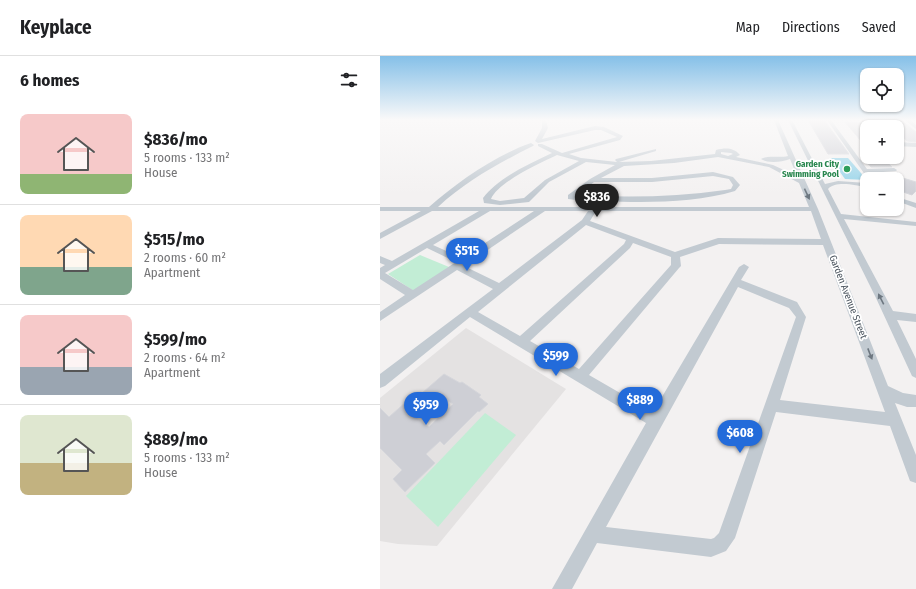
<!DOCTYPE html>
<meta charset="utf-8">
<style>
:root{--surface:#fff;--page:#f2f2f2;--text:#202124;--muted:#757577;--line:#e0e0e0;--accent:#236bda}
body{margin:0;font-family:"Fira Sans Condensed",sans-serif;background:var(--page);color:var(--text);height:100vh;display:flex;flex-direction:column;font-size:15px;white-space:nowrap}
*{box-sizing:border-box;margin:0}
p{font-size:13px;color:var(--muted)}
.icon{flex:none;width:22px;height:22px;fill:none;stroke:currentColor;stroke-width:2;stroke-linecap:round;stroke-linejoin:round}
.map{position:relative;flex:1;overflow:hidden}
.side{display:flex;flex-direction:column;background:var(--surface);width:380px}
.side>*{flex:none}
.controls{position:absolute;left:480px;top:12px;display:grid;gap:8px}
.controls a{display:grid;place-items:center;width:44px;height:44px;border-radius:8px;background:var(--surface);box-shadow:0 1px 3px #0004;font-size:20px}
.price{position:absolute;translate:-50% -34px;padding:0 9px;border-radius:14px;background:var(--accent);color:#fff;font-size:13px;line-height:26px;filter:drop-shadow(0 1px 2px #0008)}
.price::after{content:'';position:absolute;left:50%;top:24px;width:12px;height:9px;margin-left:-6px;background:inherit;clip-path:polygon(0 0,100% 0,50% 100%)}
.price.on{background:#222;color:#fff}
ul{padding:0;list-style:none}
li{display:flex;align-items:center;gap:12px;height:100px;padding:0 20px}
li+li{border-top:1px solid var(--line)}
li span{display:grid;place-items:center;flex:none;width:112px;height:80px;border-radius:8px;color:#555}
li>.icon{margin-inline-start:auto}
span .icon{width:48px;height:48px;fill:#fffc;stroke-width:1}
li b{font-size:17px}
h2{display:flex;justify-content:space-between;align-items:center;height:48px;padding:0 20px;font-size:17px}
header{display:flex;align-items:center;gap:24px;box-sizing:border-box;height:56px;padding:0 20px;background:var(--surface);border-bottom:1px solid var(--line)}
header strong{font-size:19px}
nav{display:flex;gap:22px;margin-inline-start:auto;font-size:14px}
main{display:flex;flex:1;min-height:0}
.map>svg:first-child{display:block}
.education{fill:#e4e2e2}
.green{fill:#c2edd5}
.water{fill:#92d2e8}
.building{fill:#cecfd5;stroke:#d5d6db;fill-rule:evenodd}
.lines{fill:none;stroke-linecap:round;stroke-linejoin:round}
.minor{fill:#c2cad1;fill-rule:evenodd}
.oneway{fill:#6d7780}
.leisure-dot{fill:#2e9e5b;stroke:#fff;stroke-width:1.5}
.labels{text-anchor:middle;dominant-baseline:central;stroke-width:3.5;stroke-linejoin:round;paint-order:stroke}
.far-leisure-label{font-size:9px;font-weight:bold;fill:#27864d;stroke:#fff;text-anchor:end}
.street-label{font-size:10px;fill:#49535d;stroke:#fff}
</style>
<header>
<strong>Keyplace</strong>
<nav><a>Map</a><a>Directions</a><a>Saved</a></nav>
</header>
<main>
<section class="side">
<h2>6 homes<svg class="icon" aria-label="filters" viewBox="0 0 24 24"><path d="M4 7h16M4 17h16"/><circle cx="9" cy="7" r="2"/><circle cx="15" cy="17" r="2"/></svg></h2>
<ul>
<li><span style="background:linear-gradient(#f6c9c9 75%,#8fb573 0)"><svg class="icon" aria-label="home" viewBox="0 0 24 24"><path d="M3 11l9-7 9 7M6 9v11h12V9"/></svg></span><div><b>$836/mo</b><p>5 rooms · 133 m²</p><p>House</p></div></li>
<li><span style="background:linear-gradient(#ffd9b3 65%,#7fa58c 0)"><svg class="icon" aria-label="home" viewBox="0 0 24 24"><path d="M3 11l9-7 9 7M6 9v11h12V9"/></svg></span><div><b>$515/mo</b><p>2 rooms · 60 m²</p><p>Apartment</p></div></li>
<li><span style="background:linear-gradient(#f6c9c9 65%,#9aa5b1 0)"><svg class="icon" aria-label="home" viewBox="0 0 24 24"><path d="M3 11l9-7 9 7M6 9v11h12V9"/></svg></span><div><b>$599/mo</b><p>2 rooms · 64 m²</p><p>Apartment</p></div></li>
<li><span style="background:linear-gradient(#dfe7d0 60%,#c2b280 0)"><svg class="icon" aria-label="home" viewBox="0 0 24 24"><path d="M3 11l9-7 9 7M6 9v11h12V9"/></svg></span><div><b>$889/mo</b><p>5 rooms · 133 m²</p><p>House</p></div></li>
</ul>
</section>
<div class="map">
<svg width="536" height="533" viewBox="0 0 536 533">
<rect width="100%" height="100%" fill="#f3f1f1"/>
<!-- education -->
<polygon class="education" points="86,272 186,333 57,490 18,488 0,485 0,342"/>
<!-- green -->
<g class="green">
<polygon points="40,199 69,211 34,235 8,218"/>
<polygon points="105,357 136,379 58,471 26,440"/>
</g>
<!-- water -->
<polygon class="water" points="450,102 468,102 487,124 465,123"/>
<!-- building -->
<g class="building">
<polygon points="428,64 444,64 469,98 448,98"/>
<polygon points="503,64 521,64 536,76 536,86 527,85 517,76 517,71 510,71"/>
<polygon points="465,66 485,67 487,70 487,92"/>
<polygon points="482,101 502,101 512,111 491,111"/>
<polygon points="517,116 523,122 536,126 536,135 532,139 517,134"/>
<path d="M64 318 80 327 82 326 101 339 99 341 108 348 99 356 98 355 64 389 60 385 46 398 55 407 25 436 13 423 22 414 0 392V352L9 361 27 345 28 346 40 336 42 337ZM61 340 73 348 49 371 37 362Z"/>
</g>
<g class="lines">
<!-- minor -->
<g class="minor">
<path d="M162 64H166L168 72 162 83 215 70 224 71 243 80 240 84 189 98 201 102 237 106 235 104 236 103 276 93V95L239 106 271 105 335 98 336 94C345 92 353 91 360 99L356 101 393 109 417 120 410 103C401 106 389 108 381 103 388 99 400 102 408 100L394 64H398L438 153 508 330 523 337 536 339V351H527L515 347 536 399V427L530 425 510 370 396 356 355 482 346 495 331 501 217 487 192 533H172L266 367 90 261 5 330 0 332V318L113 233 77 214 0 265V256L25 239 0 223V212L5 209 0 207V200L12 205 99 155H52L0 183V177L41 155H0V151H49C77 126 116 99 151 87L154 89 153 90C119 107 86 125 58 151H429L419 127 389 111 338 101 294 107 244 110 221 122H272L333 116 353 121 360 129 355 135C315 147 264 147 223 145 211 144 199 145 188 143V139L210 123 235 109 206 106 169 126 149 146 120 149 104 147 103 142C120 120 148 109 172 97L158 90V88H162L182 97 237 81 221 74H215L158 87 155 85 162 72ZM341 96 351 97 353 98 348 100 341 98ZM177 99 199 105 165 124 144 142 120 145 111 143C118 126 160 107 177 99ZM333 120 349 123 353 129 351 133 345 134C296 141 247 142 198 139L214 126H272ZM110 155H154L82 202 53 189ZM165 155H208L202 164 119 227 84 210ZM216 155H431L441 183 338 182 295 196 210 165ZM206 169 246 184 244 188 140 280 98 256ZM253 187 291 201V209L199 313 150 285 250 192ZM339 188 443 189 505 356 400 344 426 261 417 246 361 224 369 211 364 208 359 211 273 356 209 319 299 212 301 210 300 201ZM47 192 76 206 33 234 5 217ZM358 231 409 252 416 261 339 477 334 482 331 483 226 471Z"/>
<path d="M408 64H412L445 128 458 125 487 127V131C476 130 457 124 448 133L461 158 536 166V170L464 163 513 255 536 258V266L517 264 536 303V322L532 320 496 242Z"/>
<polygon points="447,64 451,64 487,113 514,112 517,114 516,115 490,117 494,123 488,123"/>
<polygon points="484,64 489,64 496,71 490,71"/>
<polygon points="525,64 530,64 536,69 536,73"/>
<polygon points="517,86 536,87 536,91 517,90"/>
<polygon points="517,141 536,147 536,152 517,145"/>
</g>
</g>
<!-- one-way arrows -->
<defs><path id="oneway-solid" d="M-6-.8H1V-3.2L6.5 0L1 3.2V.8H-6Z"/></defs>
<g class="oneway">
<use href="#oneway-solid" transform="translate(427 138) rotate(65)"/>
<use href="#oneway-solid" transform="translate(501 243) rotate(-117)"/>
<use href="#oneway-solid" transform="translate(490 298) rotate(69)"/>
</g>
<!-- sky -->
<linearGradient id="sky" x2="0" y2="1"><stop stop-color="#85c0e8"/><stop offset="0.46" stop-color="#faf9f9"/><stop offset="1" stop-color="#faf9f9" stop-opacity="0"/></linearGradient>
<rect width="536" height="139" fill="url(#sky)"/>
<!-- markers -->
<circle class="leisure-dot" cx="467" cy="113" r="4"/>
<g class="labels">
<!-- far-leisure labels -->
<g class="far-leisure-label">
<text x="459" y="108">Garden City<tspan x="459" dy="10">Swimming Pool</tspan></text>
</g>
<!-- street labels -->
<g class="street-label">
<text transform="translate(468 241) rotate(69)">Garden Avenue Street</text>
</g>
</g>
</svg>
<div class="controls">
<a><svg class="icon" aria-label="locate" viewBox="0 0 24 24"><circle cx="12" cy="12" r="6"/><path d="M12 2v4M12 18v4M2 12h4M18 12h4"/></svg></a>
<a>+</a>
<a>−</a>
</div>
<b class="price on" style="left:217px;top:162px">$836</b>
<b class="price" style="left:87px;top:216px">$515</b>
<b class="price" style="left:176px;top:321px">$599</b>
<b class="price" style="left:260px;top:365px">$889</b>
<b class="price" style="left:46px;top:370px">$959</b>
<b class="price" style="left:360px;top:398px">$608</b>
</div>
</main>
